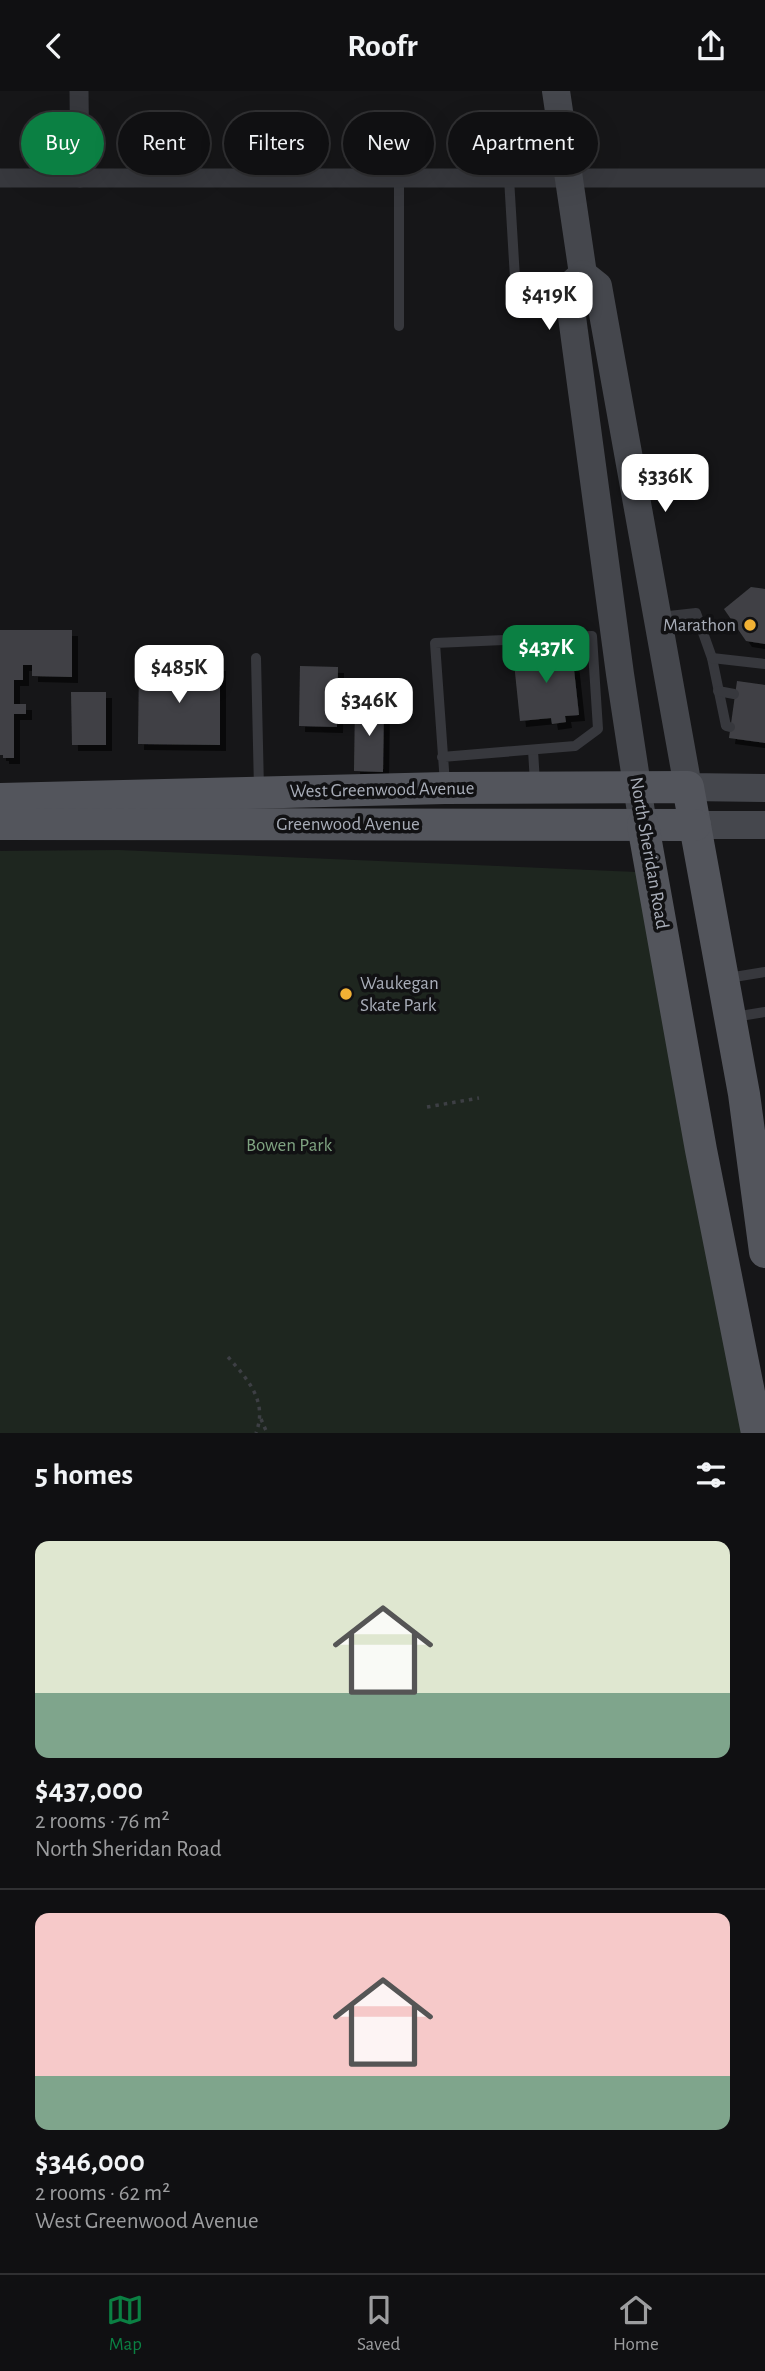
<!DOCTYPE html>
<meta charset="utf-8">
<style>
:root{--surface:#101012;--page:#1e1e20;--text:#f1f3f6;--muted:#9c9d9f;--line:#303032;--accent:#0b8043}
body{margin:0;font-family:"Alegreya Sans",sans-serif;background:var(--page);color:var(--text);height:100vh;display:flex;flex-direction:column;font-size:26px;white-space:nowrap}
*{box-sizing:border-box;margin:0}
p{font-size:23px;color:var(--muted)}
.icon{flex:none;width:38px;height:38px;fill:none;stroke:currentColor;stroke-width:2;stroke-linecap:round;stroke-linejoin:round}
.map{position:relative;height:1342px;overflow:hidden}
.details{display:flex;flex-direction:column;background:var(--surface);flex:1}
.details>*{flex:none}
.hud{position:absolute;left:21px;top:21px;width:724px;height:63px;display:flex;gap:14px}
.price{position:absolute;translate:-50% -60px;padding:0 16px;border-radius:14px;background:#fff;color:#222;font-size:23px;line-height:46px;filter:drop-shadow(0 2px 4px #0008)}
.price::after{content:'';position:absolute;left:50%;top:42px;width:21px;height:16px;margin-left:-10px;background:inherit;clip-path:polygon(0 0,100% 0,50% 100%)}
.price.current{background:var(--accent);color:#fff}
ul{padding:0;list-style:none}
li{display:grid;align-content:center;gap:14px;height:371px;padding:0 35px}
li+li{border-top:2px solid var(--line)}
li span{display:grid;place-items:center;height:217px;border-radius:14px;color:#555}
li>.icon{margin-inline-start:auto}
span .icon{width:126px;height:126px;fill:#fffc;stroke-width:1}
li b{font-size:30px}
h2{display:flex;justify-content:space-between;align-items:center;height:84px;padding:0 35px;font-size:30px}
.chip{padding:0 24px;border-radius:32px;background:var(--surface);box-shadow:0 7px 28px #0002,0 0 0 2px var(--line);font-size:24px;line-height:63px}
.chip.current{background:var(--accent);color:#fff}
header{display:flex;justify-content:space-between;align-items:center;height:91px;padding:0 35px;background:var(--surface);font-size:32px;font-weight:700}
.dock{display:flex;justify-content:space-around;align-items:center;height:98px;border-top:2px solid var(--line);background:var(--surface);font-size:19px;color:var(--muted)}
.dock a{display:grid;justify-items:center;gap:4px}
.dock .current{color:var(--accent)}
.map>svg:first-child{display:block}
.green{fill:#1e261f}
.building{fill:#404145;filter:url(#shadow)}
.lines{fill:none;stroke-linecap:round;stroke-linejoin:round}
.path{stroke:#3d3f44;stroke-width:3.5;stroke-dasharray:3.5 5;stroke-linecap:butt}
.lane{stroke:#37383d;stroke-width:10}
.street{stroke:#37383d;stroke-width:19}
.secondary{stroke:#45474d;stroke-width:28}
.primary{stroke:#53555c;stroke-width:32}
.poi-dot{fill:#f2b134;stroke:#111113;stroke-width:2.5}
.labels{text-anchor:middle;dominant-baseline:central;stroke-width:7;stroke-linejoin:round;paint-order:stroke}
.poi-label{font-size:19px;fill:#a8adb8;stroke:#111113;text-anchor:end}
.street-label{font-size:19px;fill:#a8adb8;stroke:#111113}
.park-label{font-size:19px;fill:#7fa381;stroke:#111113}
</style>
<header><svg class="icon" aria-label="back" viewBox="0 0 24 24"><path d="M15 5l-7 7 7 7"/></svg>Roofr<svg class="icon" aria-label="share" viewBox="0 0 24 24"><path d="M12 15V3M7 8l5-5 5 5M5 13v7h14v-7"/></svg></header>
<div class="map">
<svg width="765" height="1342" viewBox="0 0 765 1342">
<defs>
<filter id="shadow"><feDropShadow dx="6" dy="6" stdDeviation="0" flood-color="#0009"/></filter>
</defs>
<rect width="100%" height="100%" fill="#161618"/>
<!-- green -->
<polygon class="green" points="118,759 637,781 744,1342 0,1342 0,760"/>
<!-- building -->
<g class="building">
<polygon points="751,496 765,498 765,553 746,550 724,518"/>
<polygon points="0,539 72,539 72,586 32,585 32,574 23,574 23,589 14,589 14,613 26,613 26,623 14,623 14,667 3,667 3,664 0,664"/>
<polygon points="559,558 559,561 572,560 579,624 565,625 566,631 552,633 551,627 520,630 513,562"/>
<polygon points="139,573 220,574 220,654 138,653"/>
<polygon points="300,575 338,576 337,636 299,635"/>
<polygon points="737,590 765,594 765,652 729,647"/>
<polygon points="71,601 106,601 106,654 72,654"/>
<polygon points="355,613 384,613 383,681 354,680"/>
</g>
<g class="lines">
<!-- path -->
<g class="path">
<polyline points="427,1016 479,1007"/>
<path d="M228 1266C248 1289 268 1310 256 1342"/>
<polyline points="261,1328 267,1342"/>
</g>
<!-- lane -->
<g class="lane">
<polyline points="399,87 399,235"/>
<polyline points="509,87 517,221 571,220"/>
<polyline points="660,526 696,522 712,567 726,635 730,636"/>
<polyline points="256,567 259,698"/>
<polyline points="712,567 765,573"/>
<polyline points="718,600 734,603"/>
<polyline points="533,659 535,692"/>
<polyline points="442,666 575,655 598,638 592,545 435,552 445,693"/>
<polyline points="728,887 765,881"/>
<polyline points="734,926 765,921"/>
</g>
<!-- street -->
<g class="street">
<polyline points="79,0 80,87"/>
<polyline points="0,87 765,87"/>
</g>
<!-- secondary -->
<g class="secondary">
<polyline points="556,0 583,183 598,195 688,696 765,697"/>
<polyline points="583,183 568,196 620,583 643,734"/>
<polyline points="695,734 765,734"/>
</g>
<!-- primary -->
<g class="primary">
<polyline points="0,708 445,697 688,696 744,1003 765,1161"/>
<polyline points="0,733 695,734"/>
<polyline points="643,734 701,1059 757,1342"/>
</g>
</g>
<!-- markers -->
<g class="poi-dot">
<circle cx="750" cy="534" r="7"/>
<circle cx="346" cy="903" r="7"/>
</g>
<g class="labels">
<!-- poi labels -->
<g class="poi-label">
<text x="736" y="534">Marathon</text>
<text x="360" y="892" text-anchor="start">Waukegan<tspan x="360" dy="22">Skate Park</tspan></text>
</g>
<!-- street labels -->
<g class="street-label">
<text transform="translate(382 699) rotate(-1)">West Greenwood Avenue</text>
<text x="348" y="733">Greenwood Avenue</text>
<text transform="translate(649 762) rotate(80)">North Sheridan Road</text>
</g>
<!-- park labels -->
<g class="park-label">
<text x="289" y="1054">Bowen Park</text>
</g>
</g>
</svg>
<b class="price" style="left:549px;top:241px">$419K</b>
<b class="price" style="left:665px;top:423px">$336K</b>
<b class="price current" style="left:546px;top:594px">$437K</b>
<b class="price" style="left:179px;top:614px">$485K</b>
<b class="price" style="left:369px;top:647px">$346K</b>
<div class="hud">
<a class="chip current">Buy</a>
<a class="chip">Rent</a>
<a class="chip">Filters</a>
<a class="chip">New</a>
<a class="chip">Apartment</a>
</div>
</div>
<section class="details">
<h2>5 homes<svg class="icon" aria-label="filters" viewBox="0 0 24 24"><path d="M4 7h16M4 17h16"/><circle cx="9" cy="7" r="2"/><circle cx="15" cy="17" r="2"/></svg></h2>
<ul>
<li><span style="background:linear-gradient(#dfe7d0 70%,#7fa58c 0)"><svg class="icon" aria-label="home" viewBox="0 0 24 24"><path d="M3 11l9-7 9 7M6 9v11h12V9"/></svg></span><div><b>$437,000</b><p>2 rooms · 76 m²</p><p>North Sheridan Road</p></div></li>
<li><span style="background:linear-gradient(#f6c9c9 75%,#7fa58c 0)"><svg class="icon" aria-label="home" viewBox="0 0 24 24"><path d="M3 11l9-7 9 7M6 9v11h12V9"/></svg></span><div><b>$346,000</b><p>2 rooms · 62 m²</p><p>West Greenwood Avenue</p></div></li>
</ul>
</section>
<nav class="dock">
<a class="current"><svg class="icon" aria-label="map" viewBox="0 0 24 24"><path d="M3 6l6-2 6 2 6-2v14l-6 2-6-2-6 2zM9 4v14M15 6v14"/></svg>Map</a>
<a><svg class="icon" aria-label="saved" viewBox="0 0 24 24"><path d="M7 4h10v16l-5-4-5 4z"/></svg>Saved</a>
<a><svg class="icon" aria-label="home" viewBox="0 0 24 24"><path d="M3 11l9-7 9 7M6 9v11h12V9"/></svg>Home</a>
</nav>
